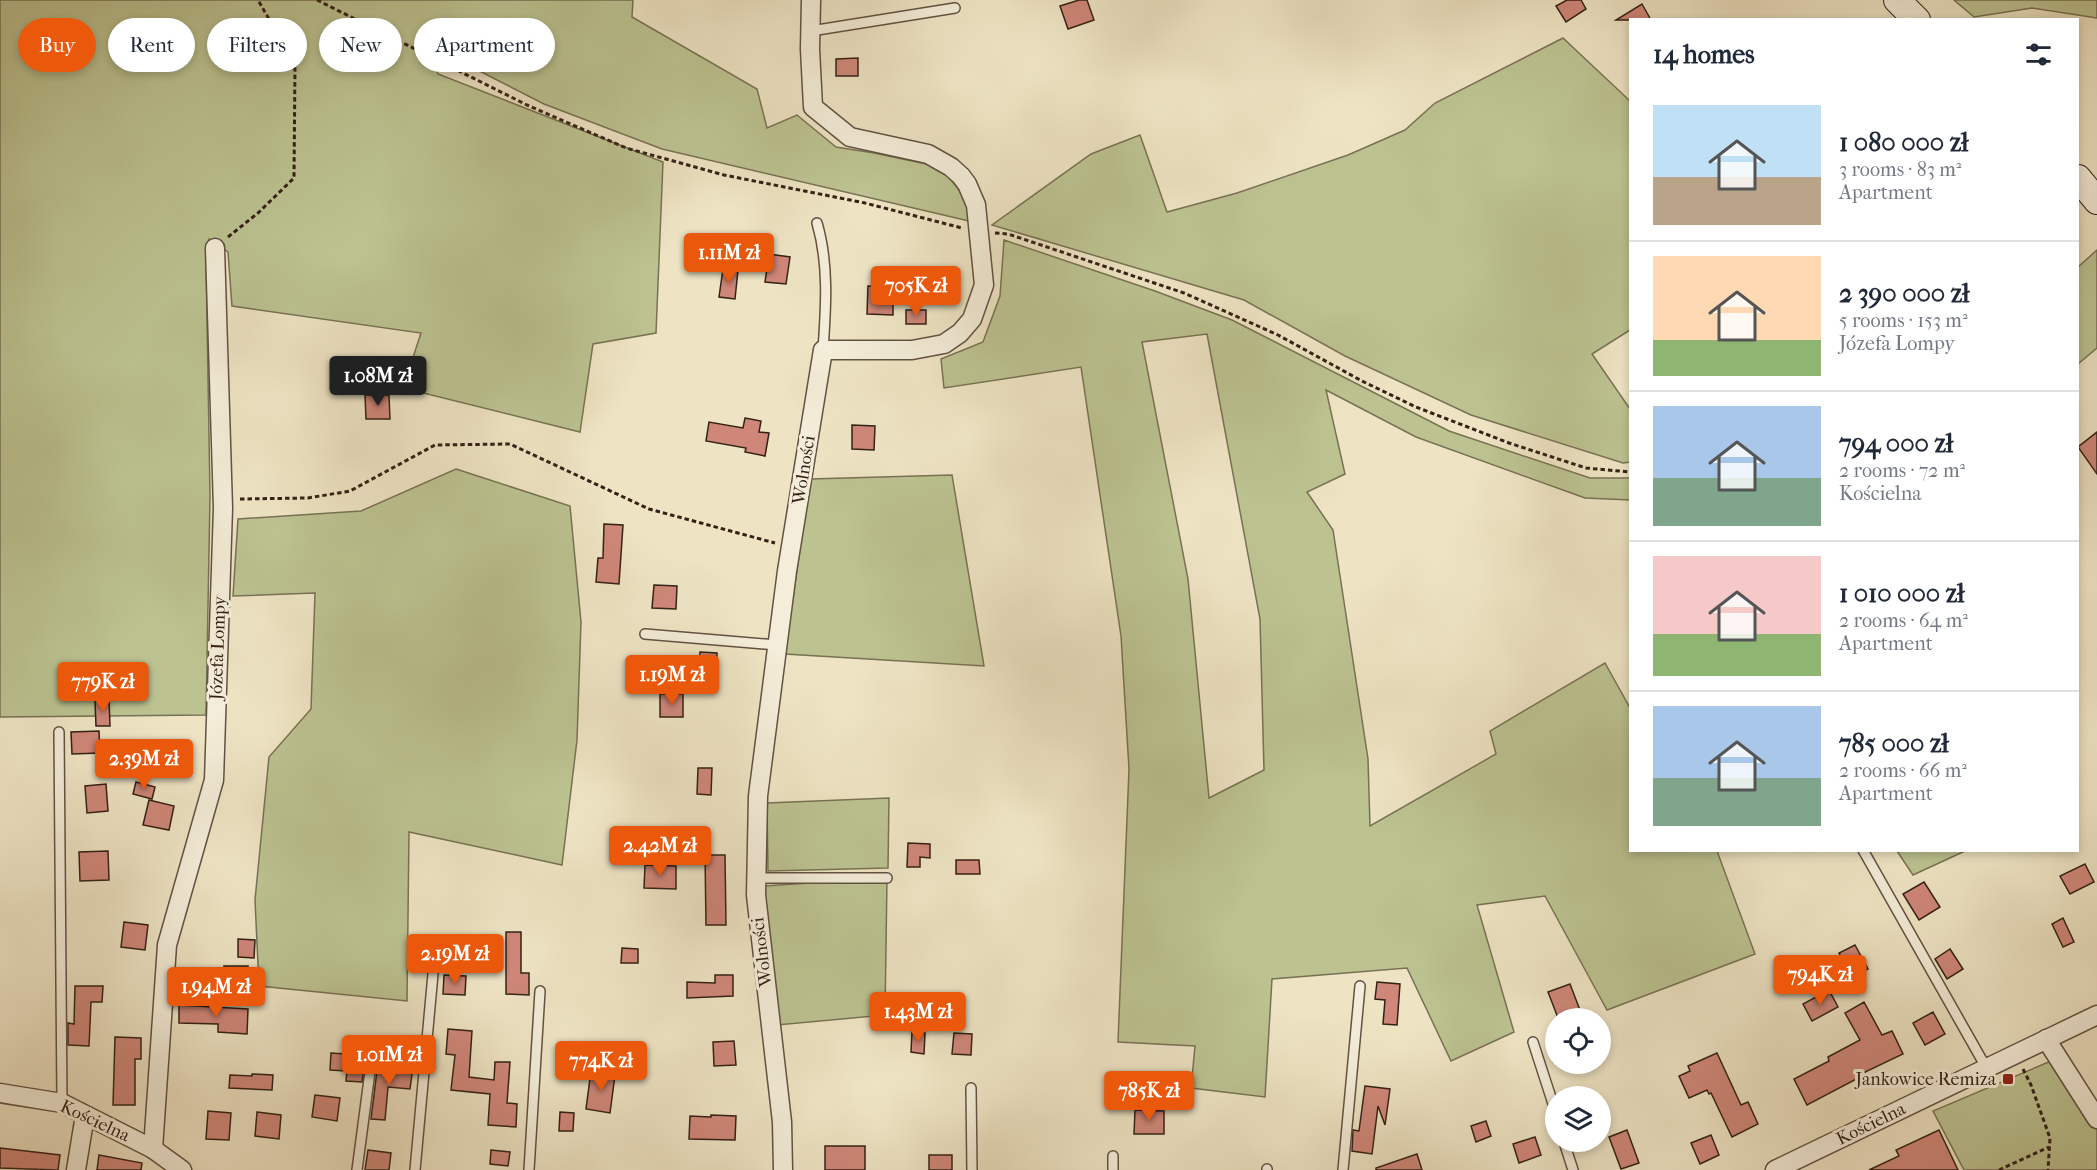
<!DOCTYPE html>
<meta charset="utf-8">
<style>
:root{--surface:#fff;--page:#f2f2f3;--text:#1f2937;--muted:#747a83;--line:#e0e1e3;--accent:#ea580c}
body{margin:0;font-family:"IM FELL French Canon",serif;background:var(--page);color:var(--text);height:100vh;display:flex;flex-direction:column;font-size:22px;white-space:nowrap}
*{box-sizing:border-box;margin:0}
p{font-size:20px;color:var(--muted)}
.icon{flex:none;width:33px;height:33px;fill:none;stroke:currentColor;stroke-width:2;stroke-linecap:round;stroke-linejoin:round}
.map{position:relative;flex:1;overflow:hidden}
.details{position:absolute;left:1629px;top:18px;width:450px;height:834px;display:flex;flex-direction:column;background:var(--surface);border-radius:0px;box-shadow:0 3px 9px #0003}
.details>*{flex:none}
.banner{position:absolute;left:18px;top:18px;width:570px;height:54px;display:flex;gap:12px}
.controls{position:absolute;left:1545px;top:1008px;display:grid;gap:12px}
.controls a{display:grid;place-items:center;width:66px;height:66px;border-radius:50%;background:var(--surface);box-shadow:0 3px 9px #0003;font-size:30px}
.price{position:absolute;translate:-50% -51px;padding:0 14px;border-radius:6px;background:var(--accent);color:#fff;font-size:20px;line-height:39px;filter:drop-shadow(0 2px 3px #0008)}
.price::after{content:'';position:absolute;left:50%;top:36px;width:18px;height:14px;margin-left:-9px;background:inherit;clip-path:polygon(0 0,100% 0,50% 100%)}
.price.active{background:#222;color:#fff}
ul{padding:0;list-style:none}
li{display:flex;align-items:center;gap:18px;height:150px;padding:0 24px}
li+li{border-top:2px solid var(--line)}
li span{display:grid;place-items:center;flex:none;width:168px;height:120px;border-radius:0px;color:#555}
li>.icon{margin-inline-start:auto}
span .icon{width:72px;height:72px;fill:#fffc;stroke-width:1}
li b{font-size:26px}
h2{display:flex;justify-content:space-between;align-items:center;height:72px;padding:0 24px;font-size:26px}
.chip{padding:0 21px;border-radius:27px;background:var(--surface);box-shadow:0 3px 9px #0003;font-size:21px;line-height:54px}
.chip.active{background:var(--accent);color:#fff}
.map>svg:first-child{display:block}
.green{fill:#bcc391;stroke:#787254;stroke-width:1.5;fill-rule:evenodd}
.building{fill:#cf8779;stroke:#342116;stroke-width:1.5}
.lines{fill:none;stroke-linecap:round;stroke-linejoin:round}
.service-casing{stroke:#625242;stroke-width:12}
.minor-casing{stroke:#625242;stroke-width:21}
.secondary-casing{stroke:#342116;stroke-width:28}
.path{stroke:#342116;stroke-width:3;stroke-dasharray:4.5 3;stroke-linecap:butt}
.service{stroke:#f4edd9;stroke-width:9}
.minor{stroke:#f4edd9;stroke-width:18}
.secondary{stroke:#f4edd9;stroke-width:26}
.poi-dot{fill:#8f2418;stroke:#f4edd9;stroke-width:2}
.labels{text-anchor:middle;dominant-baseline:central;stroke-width:6;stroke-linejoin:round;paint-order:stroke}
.street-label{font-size:18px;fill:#342116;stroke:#f4edd9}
.poi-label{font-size:18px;fill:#342116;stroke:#f4edd9;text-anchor:end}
</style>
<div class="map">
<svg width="2097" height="1170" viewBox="0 0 2097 1170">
<rect width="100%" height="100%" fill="#eee4c4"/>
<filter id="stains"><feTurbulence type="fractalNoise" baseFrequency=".00333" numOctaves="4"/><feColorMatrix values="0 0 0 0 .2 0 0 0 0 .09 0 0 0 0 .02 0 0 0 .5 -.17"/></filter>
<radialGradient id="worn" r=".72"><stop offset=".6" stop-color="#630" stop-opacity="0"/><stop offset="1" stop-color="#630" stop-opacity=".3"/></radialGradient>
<!-- green -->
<g class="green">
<polygon points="0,0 633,0 632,17 757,89 767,128 797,115 836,147 874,153 941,167 966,199 969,221 662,149 544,104 425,43 438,74 663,162 656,333 593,344 580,432 403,388 421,333 232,306 228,252 209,239 206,258 210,496 206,715 0,717"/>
<polygon points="1954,0 2097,0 2097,18 2032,8 1974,17"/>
<polygon points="1563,38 1630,101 1630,330 1592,354 1630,409 1630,462 1623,463 1471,415 1345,356 1244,300 992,225 1091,154 1140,135 1167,212 1237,193 1348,155 1405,130 1435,103"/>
<path d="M1004 240 1155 291 1232 320 1449 431 1590 478H1630V500L1585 498 1416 437 1326 390 1345 474 1307 492 1333 530 1368 759 1370 826 1496 754 1490 731 1605 663 1630 708V850L1717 851 1755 954 1607 1010 1545 896 1477 905 1514 1032 1451 1061 1407 968 1272 979 1265 1097 1191 1088 1195 1046 1118 1042 1129 769 1121 636 1081 367 944 388 941 359 983 342 1000 296ZM1207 334 1260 619 1264 770 1209 798 1188 579 1142 342Z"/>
<polygon points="2097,250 2097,348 2078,364 2078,267"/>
<polygon points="456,469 570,506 581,622 577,740 562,865 409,832 407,1001 259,986 255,900 269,757 311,709 315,593 233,596 238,519 361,511"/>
<polygon points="952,475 984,666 785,654 810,479"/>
<polygon points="889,798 888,868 768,871 767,803"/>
<polygon points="1897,851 1965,851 1913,875"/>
<polygon points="887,878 885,1015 777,1025 764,886"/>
<polygon points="2051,1061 2097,1129 2097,1170 1964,1170 1933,1111"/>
</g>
<!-- building -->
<g class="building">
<polygon points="1079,0 1087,0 1094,20 1068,29 1060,6"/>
<polygon points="1567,0 1581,0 1586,9 1566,22 1556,6"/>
<polygon points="1642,4 1651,20 1616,20"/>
<polygon points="858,58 858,76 836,76 836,59"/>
<polygon points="769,254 790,257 786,284 765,282"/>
<polygon points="723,269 738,270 735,299 719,297"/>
<polygon points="868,286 893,287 893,315 867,314"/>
<rect x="906" y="310" width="20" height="14"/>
<polygon points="365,395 389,395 390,419 366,419"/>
<polygon points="745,418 761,421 759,432 769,433 765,456 745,452 746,448 706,441 709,422 743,428"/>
<polygon points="852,425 875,426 874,450 852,449"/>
<polygon points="2097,432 2097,474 2078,447"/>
<polygon points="604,524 623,525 619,584 596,582 598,558 603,558"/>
<polygon points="654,585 677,586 676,609 652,608"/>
<polygon points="700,652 717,653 716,669 699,668"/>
<rect x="660" y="694" width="23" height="23"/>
<polygon points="109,700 110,726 96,726 95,701"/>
<polygon points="99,731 100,753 72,754 71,732"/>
<polygon points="698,768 712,768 711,795 697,794"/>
<polygon points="136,782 155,787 152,799 133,794"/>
<polygon points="106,784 108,811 87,813 85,786"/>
<polygon points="149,800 174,806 169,830 143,825"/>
<polygon points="908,843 930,844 930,858 920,857 920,867 907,867"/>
<polygon points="108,851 109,880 80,881 79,852"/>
<polygon points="705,855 725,855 726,925 706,925"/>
<polygon points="956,860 979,860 980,874 956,874"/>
<polygon points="2085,864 2094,882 2070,894 2060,876"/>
<polygon points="645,865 676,866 676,889 644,888"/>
<polygon points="1924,882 1940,907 1919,920 1903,894"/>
<polygon points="2063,918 2074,942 2063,947 2052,924"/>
<polygon points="124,922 148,925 145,950 121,947"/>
<polygon points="506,932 521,932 521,973 529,973 529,995 506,994"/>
<polygon points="238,939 255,940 254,958 238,957"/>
<polygon points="1855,945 1868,969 1852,977 1839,953"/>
<polygon points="622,948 638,949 638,963 621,963"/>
<polygon points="1950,949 1963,969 1947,979 1935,959"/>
<polygon points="224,966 248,966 248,983 224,982"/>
<polygon points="444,975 466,976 465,995 443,994"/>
<polygon points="715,975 733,975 733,996 687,998 687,982 715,983"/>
<polygon points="1377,982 1400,984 1397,1025 1383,1024 1385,1000 1375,999"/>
<polygon points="1570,984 1583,1018 1558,1018 1548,992"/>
<polygon points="75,986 103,986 102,1002 91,1002 89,1046 68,1045 68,1023 74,1024"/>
<polygon points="1829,990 1838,1007 1812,1021 1803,1004"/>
<polygon points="1864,1002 1882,1035 1892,1031 1903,1054 1865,1072 1866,1074 1807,1105 1794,1079 1829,1061 1828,1057 1860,1040 1845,1013"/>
<polygon points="179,1005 248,1009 247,1034 218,1032 218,1024 179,1023"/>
<polygon points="1933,1012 1945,1034 1925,1045 1913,1023"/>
<polygon points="448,1029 472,1031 469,1077 494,1080 495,1062 510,1062 507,1103 517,1104 516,1127 488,1125 490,1094 451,1090 455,1055 446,1054"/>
<polygon points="912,1032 925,1033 924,1054 911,1052"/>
<polygon points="954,1033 972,1034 971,1055 952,1054"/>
<polygon points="115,1037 141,1038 141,1059 135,1059 135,1105 113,1105"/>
<polygon points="734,1041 736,1065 714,1066 713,1042"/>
<polygon points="331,1053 358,1055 357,1061 365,1061 362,1082 346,1081 347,1071 330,1070"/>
<polygon points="1717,1053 1741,1105 1748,1102 1758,1124 1732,1137 1711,1093 1709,1094 1707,1090 1689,1098 1679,1076 1690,1071 1688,1066"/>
<polygon points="378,1063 413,1067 410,1089 388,1087 385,1120 371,1119"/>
<polygon points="591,1071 615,1075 610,1113 586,1109"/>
<polygon points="252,1074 273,1075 272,1090 229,1088 230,1075 252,1076"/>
<polygon points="1365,1086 1390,1089 1385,1125 1378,1106 1372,1154 1352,1151 1353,1130 1359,1131"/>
<polygon points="315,1095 340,1098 337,1121 312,1117"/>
<polygon points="1135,1110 1164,1111 1164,1134 1134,1134"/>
<polygon points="208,1111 231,1113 229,1140 206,1139"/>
<polygon points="257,1112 281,1115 279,1139 255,1136"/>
<polygon points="560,1112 574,1113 573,1131 559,1131"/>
<polygon points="711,1115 736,1116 735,1140 689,1139 690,1116 711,1117"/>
<polygon points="1486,1121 1491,1136 1476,1142 1471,1126"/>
<polygon points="1627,1130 1639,1163 1621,1169 1609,1137"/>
<polygon points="1939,1130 1958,1170 1869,1170 1899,1156 1896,1150"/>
<polygon points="1711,1135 1719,1155 1700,1164 1691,1143"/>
<polygon points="1535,1137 1541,1155 1519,1163 1513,1144"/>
<rect x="825" y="1146" width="40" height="24"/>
<polygon points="0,1148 60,1155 58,1170 0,1168"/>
<polygon points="368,1150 391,1153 389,1170 365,1170"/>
<polygon points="491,1150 510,1152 508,1166 490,1164"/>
<polygon points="1417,1154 1422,1170 1376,1170 1376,1168"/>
<polygon points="99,1155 142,1163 141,1170 97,1170"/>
<rect x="929" y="1155" width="23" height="15"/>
</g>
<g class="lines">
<!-- service casing -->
<g class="service-casing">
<g id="service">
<polyline points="811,31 955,8"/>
<path d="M817 223C829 264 826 307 823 350"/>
<polyline points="645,634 777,645"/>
<polyline points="59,732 62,1103"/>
<polyline points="1863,850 1987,1069"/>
<polyline points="756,878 887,878"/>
<polyline points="1533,1042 1556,1113"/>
<polyline points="971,1088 972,1170"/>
<polyline points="1564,1142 1573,1170"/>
<polyline points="357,1170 371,1064"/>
<polyline points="415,1170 434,963"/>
<polyline points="529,1170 540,991"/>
<polyline points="1113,1170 1113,1156"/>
<polyline points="1267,1170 1267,1169"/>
<polyline points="1343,1170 1360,986"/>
</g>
</g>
<!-- minor casing -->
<g class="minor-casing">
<g id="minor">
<polyline points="2046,1039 2097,1119"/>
<polyline points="0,1093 62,1103 153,1149 182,1170"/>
<polyline points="153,1149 167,945 214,780 223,508 215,248"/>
<polyline points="76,1170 85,1115"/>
<polyline points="783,1170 782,1122 756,895 758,796 787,571 823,350 912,350 944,344 960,333 972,319 984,285 976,205 967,184 961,176 951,167 928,154 850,137 813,107 810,49 811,0"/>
<polyline points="1775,1170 2097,1015"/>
</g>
</g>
<!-- secondary casing -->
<g class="secondary-casing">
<g id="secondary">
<polyline points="1897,0 1917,20"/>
<polyline points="2078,178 2097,201"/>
</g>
</g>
<!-- path -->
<g class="path">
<polyline points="317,0 527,105 626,148 724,175 865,203 962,228"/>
<polyline points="995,233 1008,234 1038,244 1184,293 1278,335 1362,381 1416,407 1509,443 1586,468 1630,472"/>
<polyline points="228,237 258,213 294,178 295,64 258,0"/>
<polyline points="240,499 308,498 350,491 435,445 510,444 649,509 775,543"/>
<polyline points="2023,1069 2031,1085 2050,1138 2048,1170"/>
<polyline points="1999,1170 2049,1147"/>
</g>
<!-- service -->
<use href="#service" class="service"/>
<!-- minor -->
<use href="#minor" class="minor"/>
<!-- secondary -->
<use href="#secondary" class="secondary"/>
</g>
<!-- markers -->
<rect class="poi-dot" x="2002" y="1073" width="12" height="12" rx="3"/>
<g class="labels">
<!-- street labels -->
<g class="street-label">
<text transform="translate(804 470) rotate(-81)">Wolności</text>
<text transform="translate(218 648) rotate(-88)">Józefa Lompy</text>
<text transform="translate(762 952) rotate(-97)">Wolności</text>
<text transform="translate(95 1121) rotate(25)">Kościelna</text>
<text transform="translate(1871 1124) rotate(-26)">Kościelna</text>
</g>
<!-- poi labels -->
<g class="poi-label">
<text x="1996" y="1079">Jankowice Remiza</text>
</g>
</g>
<rect width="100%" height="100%" filter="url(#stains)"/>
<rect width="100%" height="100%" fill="url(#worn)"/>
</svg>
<div class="controls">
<a><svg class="icon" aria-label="locate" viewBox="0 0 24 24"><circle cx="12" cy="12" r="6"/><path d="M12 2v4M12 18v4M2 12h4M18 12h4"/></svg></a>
<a><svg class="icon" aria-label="layers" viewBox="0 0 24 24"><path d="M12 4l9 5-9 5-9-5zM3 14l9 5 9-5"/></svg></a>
</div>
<b class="price" style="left:729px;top:284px">1.11M zł</b>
<b class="price" style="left:916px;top:317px">705K zł</b>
<b class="price active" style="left:378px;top:407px">1.08M zł</b>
<b class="price" style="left:672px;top:706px">1.19M zł</b>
<b class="price" style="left:103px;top:713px">779K zł</b>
<b class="price" style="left:144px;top:790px">2.39M zł</b>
<b class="price" style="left:660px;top:877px">2.42M zł</b>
<b class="price" style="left:455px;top:985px">2.19M zł</b>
<b class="price" style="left:1820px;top:1006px">794K zł</b>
<b class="price" style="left:216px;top:1018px">1.94M zł</b>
<b class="price" style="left:918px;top:1043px">1.43M zł</b>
<b class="price" style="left:389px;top:1086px">1.01M zł</b>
<b class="price" style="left:601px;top:1092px">774K zł</b>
<b class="price" style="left:1149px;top:1122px">785K zł</b>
<div class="banner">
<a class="chip active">Buy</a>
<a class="chip">Rent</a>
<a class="chip">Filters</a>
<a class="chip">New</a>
<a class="chip">Apartment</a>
</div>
<section class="details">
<h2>14 homes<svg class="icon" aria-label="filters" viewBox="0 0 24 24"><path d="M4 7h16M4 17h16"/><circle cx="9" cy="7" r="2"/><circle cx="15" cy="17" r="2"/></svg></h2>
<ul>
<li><span style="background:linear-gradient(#bfe0f5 60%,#b9a48a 0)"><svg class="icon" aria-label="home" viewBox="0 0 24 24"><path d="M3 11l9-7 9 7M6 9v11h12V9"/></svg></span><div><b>1 080 000 zł</b><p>3 rooms · 83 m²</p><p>Apartment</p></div></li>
<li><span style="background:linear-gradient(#ffd9b3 70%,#8fb573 0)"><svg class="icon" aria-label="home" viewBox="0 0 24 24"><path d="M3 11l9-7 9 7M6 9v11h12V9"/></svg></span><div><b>2 390 000 zł</b><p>5 rooms · 153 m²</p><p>Józefa Lompy</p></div></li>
<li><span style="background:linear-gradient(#a9c7e8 60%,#7fa58c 0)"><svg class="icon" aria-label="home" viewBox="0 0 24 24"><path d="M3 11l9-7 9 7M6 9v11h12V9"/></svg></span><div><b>794 000 zł</b><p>2 rooms · 72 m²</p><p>Kościelna</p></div></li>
<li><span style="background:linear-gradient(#f6c9c9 65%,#8fb573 0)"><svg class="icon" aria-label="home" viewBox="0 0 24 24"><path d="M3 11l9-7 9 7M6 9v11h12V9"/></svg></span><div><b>1 010 000 zł</b><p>2 rooms · 64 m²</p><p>Apartment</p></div></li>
<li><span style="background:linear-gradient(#a9c7e8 60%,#7fa58c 0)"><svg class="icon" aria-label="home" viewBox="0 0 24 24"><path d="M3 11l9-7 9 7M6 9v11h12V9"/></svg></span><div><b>785 000 zł</b><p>2 rooms · 66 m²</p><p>Apartment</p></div></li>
</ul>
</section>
</div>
